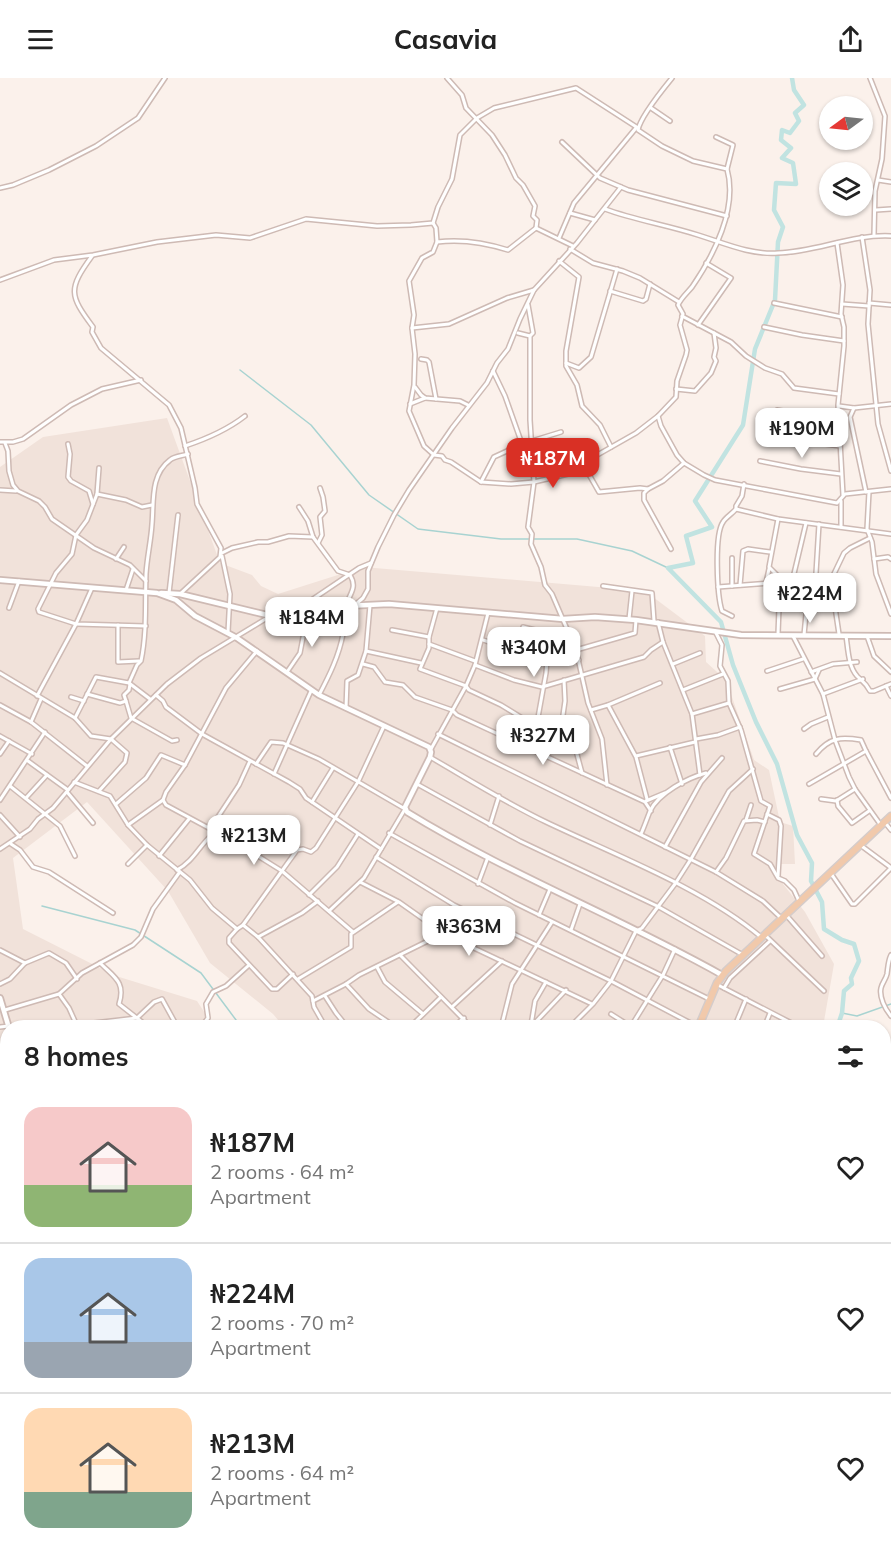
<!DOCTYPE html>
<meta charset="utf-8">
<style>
:root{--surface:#fff;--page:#f2f2f2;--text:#222;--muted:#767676;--line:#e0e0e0;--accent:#d93025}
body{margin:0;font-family:Mulish,sans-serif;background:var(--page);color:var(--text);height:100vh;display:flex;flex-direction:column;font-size:22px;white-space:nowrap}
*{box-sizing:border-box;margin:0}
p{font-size:20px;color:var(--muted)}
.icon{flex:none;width:33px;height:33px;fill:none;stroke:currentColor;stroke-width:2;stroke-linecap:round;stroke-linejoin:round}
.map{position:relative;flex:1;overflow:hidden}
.sheet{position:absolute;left:0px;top:942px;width:891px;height:536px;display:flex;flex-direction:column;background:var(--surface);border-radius:24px 24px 0 0;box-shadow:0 2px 4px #0004}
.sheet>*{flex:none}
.needle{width:39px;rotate:255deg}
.fabs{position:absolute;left:819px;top:18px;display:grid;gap:12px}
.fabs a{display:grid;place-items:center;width:54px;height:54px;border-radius:50%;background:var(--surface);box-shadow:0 2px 4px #0004;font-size:30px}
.price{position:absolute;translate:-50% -51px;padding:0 14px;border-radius:12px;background:#fff;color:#222;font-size:20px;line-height:39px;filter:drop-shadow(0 2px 3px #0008)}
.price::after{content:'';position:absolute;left:50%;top:36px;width:18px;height:14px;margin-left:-9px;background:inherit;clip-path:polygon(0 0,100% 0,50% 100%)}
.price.selected{background:var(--accent);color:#fff}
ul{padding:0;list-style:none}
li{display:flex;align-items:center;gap:18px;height:150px;padding:0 24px}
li+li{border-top:2px solid var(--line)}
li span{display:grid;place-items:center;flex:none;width:168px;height:120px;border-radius:18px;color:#555}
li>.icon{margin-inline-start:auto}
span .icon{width:72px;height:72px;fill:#fffc;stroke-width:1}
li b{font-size:26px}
h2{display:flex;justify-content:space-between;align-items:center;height:72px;padding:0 24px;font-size:26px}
header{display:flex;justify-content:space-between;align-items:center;height:78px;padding:0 24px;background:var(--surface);font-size:27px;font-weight:700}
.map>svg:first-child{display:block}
.residential{fill:#f1e2da}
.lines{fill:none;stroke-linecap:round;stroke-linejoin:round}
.stream{stroke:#a8d3d1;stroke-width:1.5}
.river{stroke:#c1e3e1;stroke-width:4.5}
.minor-casing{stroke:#cebab4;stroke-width:6}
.tertiary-casing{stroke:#cebab4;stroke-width:8}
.primary-casing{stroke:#d5ccca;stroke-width:9}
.minor{stroke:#fff;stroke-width:3}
.tertiary{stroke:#fff;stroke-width:4.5}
.primary{stroke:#f1c9ab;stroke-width:6}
</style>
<header><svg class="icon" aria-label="menu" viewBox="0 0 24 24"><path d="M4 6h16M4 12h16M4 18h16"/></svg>Casavia<svg class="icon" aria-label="share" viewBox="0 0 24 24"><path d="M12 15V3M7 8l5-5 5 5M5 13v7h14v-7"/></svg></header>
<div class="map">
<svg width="891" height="1477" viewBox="0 0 891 1477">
<rect width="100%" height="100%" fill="#fbf1eb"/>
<!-- residential -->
<g class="residential">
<polygon points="167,340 220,485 252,497 261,508 278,516 363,489 645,513 705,558 706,584 726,602 754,682 769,692 780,744 793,748 795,786 779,786 783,806 805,834 834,886 823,949 284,949 273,936 210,885 168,813 87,724 13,780 23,851 116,898 197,923 214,949 8,950 7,1172 0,1157 0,389 43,359"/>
<polygon points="891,1149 891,1477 641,1477 641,1470 884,1470 884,1150"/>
</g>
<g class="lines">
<!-- stream -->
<g class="stream">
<polyline points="240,292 311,347 369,417 418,451 501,461 577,461 632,473 668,490"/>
<polyline points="42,828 135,852 201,895 242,950"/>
<polyline points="842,935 857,938 891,926"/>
</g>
<!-- river -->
<g class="river">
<polyline points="792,0 794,12 804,27 795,35 799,43 790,55 782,52 781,62 791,70 782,80 793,85 796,106 776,105 774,132 783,149 778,164 775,222 755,271 743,347 695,423 712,449 686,458 693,485 668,490 721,544 733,587 756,644 777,686 797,757 812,785 811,803 822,824 824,851 842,862 854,866 859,883 851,900 852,906 844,913 842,935 837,950"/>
<polyline points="634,1470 635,1477"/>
</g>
<!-- minor casing -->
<g class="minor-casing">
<g id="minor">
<polyline points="447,0 462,17 466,30 492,57 505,77 516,100 523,107 535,128 533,138 537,142 536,150"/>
<path d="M672 0C663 11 640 40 638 52L662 68 693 83 727 91C738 130 714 177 692 209 687 215 681 220 678 227L683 236 680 247 687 272 686 277 677 303 676 319 658 338 661 348 677 377 684 385 704 397 715 402 837 425 845 416 891 411"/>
<polyline points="870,0 885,38 882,81 875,113 874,157"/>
<polyline points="651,30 670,43"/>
<polyline points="716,59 733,67 727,91"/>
<polyline points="562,64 600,100 628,112 727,138"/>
<polyline points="878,102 891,104"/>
<polyline points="0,110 13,107 49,92 96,68 138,40 165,0"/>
<path d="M605 131C635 142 667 147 698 157 724 165 750 177 778 175 816 174 852 156 891 158"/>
<polyline points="876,132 891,131"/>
<polyline points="570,135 595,142"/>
<path d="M433 145 436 150 437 164C461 161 486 165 508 172L536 150 573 168"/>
<polyline points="862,159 870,212 868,246 878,346 891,393"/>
<polyline points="559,160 574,125 636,50"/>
<polyline points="437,164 433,174 422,180 409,203 414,237 412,250 415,276 414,307 409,333 424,368 434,377 442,378 445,382 451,384 481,404 511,406 534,404 568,396 592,380 636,355 658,338"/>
<polyline points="837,165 843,207 841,236 844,249 844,268 838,327 843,417"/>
<polyline points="570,171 593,185 623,193 640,200 679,224"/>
<path d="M92 178C68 211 69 217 93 249L92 254 101 270 169 327 181 350 195 410 197 426 221 470 220 479 180 516"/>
<polyline points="559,183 579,199 566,273 566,288 577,307 582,328 600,347 611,369"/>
<polyline points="0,202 54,182 93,177 157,164 216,157 250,160 306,141 377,148 411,147 433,145 438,129 452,101 460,57 477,40 494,30 576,10 638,50"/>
<polyline points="610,213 643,223 646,221 650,206"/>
<polyline points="774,225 842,239"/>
<polyline points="869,225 891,227"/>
<polyline points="842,226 869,228"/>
<polyline points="528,227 533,255 530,258 530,342 534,404 528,449 532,456 531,466 541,489 545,507 552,516 576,572 588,625 602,661 607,707"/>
<polyline points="682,238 731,264 746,278 765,290 782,296 794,310 839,316"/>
<polyline points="698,247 731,200 706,185"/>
<polyline points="764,249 802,257 844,263"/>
<polyline points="412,250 449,246 507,220 534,212"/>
<polyline points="518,255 530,258"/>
<polyline points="421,281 427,282 429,284 436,321"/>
<polyline points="566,285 579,290 591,279 617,191"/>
<polyline points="493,293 505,318 522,366"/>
<polyline points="415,309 421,317 425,320 460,323 468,327"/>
<polyline points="676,311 695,313 711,295 716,283 714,279 716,270 714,255"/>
<polyline points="410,326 425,320"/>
<polyline points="839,328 854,330 891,326"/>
<polyline points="854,330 850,339 866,414"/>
<polyline points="777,332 839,343"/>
<polyline points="760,357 840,368"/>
<polyline points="0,364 13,364 23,361 71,327 102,311 141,302"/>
<polyline points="5,365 8,373 9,393 13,407 18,413 39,423 45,429 52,441 94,470 130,487 146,503"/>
<polyline points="68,366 70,376 68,399 71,403 89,413 93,426"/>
<path d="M185 368C206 361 227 352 245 338"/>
<polyline points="760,383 801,391 841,396"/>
<polyline points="583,386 599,414 640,410 648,411 663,403 684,385"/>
<polyline points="99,390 97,416 87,442 76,457 72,476 56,495 38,531 39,534 76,546 146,548"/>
<polyline points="481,404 494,379 522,366 561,354"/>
<polyline points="648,411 644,415 644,422 671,471"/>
<polyline points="0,412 16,413"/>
<polyline points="869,414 867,451 872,464 876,496 891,536"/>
<polyline points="97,416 126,422 142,429 152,427"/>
<polyline points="841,423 841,449"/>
<polyline points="299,429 308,443 313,459"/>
<polyline points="736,431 778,441 891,456"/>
<polyline points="778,441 769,489 777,497 780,504 778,556"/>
<polyline points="318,465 322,457 320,439 325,433 323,419 320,410"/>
<path d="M222 475 232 470 258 464H268L289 458 313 459 338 493 350 497C358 510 349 516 346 528 343 536 344 547 343 556 339 578 329 598 319 617"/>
<polyline points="222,478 230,516 228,554"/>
<polyline points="732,480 732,508"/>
<polyline points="116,481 124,469"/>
<polyline points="874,481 888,479 891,481"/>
<polyline points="792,504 806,445"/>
<polyline points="766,505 769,491"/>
<polyline points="818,505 816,495 819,446"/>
<polyline points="740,507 743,473 748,471 770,474"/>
<polyline points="603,508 652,515 654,543"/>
<polyline points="718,509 770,505 831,505"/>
<polyline points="126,512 133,491"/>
<polyline points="169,515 178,437"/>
<polyline points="356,526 363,520 368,511 368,493 378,469 394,437 409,412 452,350 487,305 497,285 508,271 520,241 534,212 577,165 621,109"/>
<polyline points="9,530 19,503"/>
<polyline points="437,530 429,559 429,570 420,591 466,608 469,612 501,627 527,643 542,648 561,651 575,669 582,695"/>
<path d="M732 538 722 533C717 518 714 457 723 444 726 439 732 436 736 431V428L742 418 744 406"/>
<polyline points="629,541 632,513"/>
<polyline points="658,544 663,564 692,636 700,697"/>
<polyline points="118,547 118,584 139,583"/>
<polyline points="523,549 559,558 571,559"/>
<polyline points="392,552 429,559"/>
<polyline points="716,555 722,567 720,588 728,603 729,625 741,652 761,723 770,728 754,776 770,786 778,800 785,803 794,812 799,823"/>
<polyline points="839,556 831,502 844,475 850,470 870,460"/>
<polyline points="804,557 809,505"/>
<polyline points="793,558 823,616 835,662 849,699 855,711 880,746"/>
<path d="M846 558C848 570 848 588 857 598 862 603 866 605 870 613H874L891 606"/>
<polyline points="867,558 874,578 891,594"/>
<polyline points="483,562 553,585 579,582"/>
<polyline points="429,566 475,583"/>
<polyline points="576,572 635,555 636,542"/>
<polyline points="366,573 421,585"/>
<polyline points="363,586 374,589 385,604 403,607 415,619 452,632 457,637 645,724 651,733"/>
<polyline points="673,586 700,575"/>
<polyline points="475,587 514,602 542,609 644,579 651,572 663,564"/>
<polyline points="767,593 803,581"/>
<polyline points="287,594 300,575 310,523 359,490 371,485"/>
<polyline points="811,594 833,586 857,584"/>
<polyline points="0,595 75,640 91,658 111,661 127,675 125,684 99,713"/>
<path d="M129 605 137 587 141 583C147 554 145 526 146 496 147 479 151 463 152 446 154 424 150 397 170 382 175 378 182 378 188 376"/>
<polyline points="886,608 891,618"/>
<polyline points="780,611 815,601 819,592"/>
<polyline points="683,612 723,596"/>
<polyline points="87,616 120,625 126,623 124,617 129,612 130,606"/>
<polyline points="823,616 863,601"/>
<polyline points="156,617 163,623 166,629 202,656 289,704 300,711 306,720 381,771"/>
<polyline points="37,618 76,546 92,510"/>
<polyline points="71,619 84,623"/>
<polyline points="126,623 131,640 172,663 177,662"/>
<polyline points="0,627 31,644 87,688"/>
<polyline points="608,627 636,679 647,721"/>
<polyline points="346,630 347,603 358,597 366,573 370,527"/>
<polyline points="591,632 608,627 660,605"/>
<polyline points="692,636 729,625"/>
<polyline points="75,640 96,599 129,605 150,621"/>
<polyline points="31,644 41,621"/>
<polyline points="537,645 546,595 549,555"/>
<polyline points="561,651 565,623 564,602"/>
<polyline points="804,651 811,646 828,639"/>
<polyline points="438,656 716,794 763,823 781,840"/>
<polyline points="0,658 32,676"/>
<polyline points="696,661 718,657 740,649"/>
<polyline points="670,669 682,706"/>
<polyline points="431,671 466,608 475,587 488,535"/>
<polyline points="0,676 9,663"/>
<path d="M816 676C830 659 841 659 861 662L866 673"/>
<polyline points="636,678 695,664"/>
<path d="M430 679C468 701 506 725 546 744 615 777 703 810 761 859"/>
<polyline points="28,683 68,712"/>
<polyline points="256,686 271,664 283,665 319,681 405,731 364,800 329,833"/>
<polyline points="274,696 311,613"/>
<polyline points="74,704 110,718 128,747 147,767 190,802 212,830 237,851 243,847 297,772 303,771 311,774 316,770 358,704 384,648"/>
<polyline points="417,706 520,763 657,828 743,877"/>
<polyline points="809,706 866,673 891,720"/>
<polyline points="10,708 60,748 75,778"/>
<polyline points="67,714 93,745"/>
<polyline points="26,720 47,697"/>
<polyline points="821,721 836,723 855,711"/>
<polyline points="0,722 45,654"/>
<polyline points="163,722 166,727 242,768 282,793 353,854"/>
<polyline points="837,722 838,728 852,745 869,733"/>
<polyline points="646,723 665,715"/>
<polyline points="312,724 333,690"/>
<polyline points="116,726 146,700 161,677 185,687"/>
<polyline points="767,736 779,742 781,748 778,798"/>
<polyline points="0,737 20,759"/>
<polyline points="746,742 751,727"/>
<polyline points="128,747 163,722 166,714 185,687 226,610 257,573"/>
<polyline points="490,747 499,718"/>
<polyline points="887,747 891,752"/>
<polyline points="210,751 239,707 250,683"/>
<polyline points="389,755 515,825 709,921"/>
<path d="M641 756C644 749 647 741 650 733 659 715 687 700 706 695"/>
<polyline points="11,766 20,772 33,789 49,794 113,835"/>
<polyline points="665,769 701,704 722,680"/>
<polyline points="863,769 890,789"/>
<polyline points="0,771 30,751 38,741 53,730 111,661 167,606 201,580 272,537"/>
<polyline points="159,778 189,741"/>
<polyline points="376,779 454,827 611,903 698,949"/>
<polyline points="128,786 147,767"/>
<path d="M177 792C194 783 200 766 214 755"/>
<polyline points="716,794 726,780 744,743 757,742 765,744"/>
<polyline points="832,797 852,826 855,826 891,790"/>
<polyline points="360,804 399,824 433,848 476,871 592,926"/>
<polyline points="478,806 488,779"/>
<polyline points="309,817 337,789 358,756"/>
<polyline points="539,837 550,811"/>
<polyline points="787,838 822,878"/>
<polyline points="243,847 258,859 312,918 314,929 326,950"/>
<polyline points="237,851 229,860 229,865 272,911 277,911 293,896"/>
<polyline points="571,852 580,826"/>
<polyline points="766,858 824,913"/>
<polyline points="258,859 302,835 318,823"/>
<polyline points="0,872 25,885 49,875 66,885 77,901"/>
<polyline points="400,877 472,950"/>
<path d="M891 877C888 883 888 889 887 896 886 901 882 905 881 910 879 919 885 931 891 938"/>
<path d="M100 885C114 899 126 904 119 926L142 944 145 950"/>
<polyline points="377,889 385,904 423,936"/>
<polyline points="298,901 351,869 351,856 398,824"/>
<polyline points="0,906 10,901 25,885"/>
<polyline points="346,906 369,931 397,950"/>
<polyline points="718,907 801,950"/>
<polyline points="724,910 730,900 770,863"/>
<polyline points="59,916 69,930 78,950"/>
<polyline points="325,918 336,935 348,950"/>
<polyline points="313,923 346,906 359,897 444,855"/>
<polyline points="453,928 502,883"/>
<polyline points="5,932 59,916 82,895 133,867 141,859 153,831 179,795"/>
<polyline points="611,936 633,950"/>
<polyline points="531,947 535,923 546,904"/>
<polyline points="0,949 9,948"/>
<polyline points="83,950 94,945 137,940 154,924 162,921 178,950"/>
<polyline points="200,950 208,940 206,926 213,914 226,908 248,888"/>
<polyline points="409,950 441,919"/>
<polyline points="452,950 464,940"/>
<polyline points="501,950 512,906 552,844"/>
<polyline points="530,950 566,912"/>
<polyline points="569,950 593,926 611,903 636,853 642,850 675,806 691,781 729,713 753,691"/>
<polyline points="630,950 663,897 675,871"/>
<polyline points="734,950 746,921"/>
<polyline points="764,950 770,935"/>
<polyline points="0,981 8,979"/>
<polyline points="0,1006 8,1004"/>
<polyline points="0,1070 8,1108"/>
<polyline points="884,1086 891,1086"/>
<polyline points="886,1100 891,1100"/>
<polyline points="0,1145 8,1144"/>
<polyline points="884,1157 891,1158"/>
<polyline points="0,1184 8,1191"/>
<polyline points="884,1184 891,1184"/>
<polyline points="884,1209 891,1210"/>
<polyline points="884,1235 891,1234"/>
<polyline points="0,1261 8,1261"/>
<polyline points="884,1262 891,1262"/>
<polyline points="0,1295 8,1293"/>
<polyline points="884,1300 891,1301"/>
<polyline points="884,1327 891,1328"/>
<polyline points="884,1408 888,1387 891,1341"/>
<polyline points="884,1415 891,1416"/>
<polyline points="884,1444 891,1445"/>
<polyline points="0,1457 8,1455"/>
<polyline points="425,1470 456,1477"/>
<polyline points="511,1470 525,1477"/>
<polyline points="743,1470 774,1477"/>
<polyline points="0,1473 4,1477"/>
<polyline points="162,1477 164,1470"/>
<polyline points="501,1477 505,1470"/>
<polyline points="555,1477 559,1470"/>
<polyline points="656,1477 656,1470"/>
<polyline points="682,1477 683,1470"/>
<polyline points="709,1477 709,1470"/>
<polyline points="738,1477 740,1470"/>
</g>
</g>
<!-- tertiary casing -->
<g class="tertiary-casing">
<g id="tertiary">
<path d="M0 502 157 515 176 522 195 538 237 560 319 617 429 669 431 674 430 679 405 729 407 734C508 796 619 839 722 897"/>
<polyline points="161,515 180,516 267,537 346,528 389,526 563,541 595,539 636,542 741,557 891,558"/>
<polyline points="0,920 9,950"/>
<polyline points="0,1028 8,1026"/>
<polyline points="0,1163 8,1180"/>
<polyline points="606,1470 620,1477"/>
</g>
</g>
<!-- primary casing -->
<g class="primary-casing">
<g id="primary">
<polyline points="698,950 717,905 726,893 891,738"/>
<polyline points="486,1477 489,1470"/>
</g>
</g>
<!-- minor -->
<use href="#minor" class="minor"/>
<!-- tertiary -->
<use href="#tertiary" class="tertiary"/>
<!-- primary -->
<use href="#primary" class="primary"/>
</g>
</svg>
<div class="fabs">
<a><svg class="needle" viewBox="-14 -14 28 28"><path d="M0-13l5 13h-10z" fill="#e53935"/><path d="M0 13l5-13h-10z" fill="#767676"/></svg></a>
<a><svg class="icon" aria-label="layers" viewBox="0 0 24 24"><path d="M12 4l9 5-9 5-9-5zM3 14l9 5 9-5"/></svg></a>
</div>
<b class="price" style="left:802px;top:381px">₦190M</b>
<b class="price selected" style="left:553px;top:411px">₦187M</b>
<b class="price" style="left:810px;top:546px">₦224M</b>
<b class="price" style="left:312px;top:570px">₦184M</b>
<b class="price" style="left:534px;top:600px">₦340M</b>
<b class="price" style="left:543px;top:688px">₦327M</b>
<b class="price" style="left:254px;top:788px">₦213M</b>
<b class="price" style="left:469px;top:879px">₦363M</b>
<section class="sheet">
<h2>8 homes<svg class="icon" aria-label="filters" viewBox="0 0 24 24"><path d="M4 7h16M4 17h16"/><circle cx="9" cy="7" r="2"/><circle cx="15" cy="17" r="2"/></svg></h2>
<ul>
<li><span style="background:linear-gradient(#f6c9c9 65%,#8fb573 0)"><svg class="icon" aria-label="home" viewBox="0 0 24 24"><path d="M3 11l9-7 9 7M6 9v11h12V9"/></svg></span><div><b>₦187M</b><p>2 rooms · 64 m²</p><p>Apartment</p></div><svg class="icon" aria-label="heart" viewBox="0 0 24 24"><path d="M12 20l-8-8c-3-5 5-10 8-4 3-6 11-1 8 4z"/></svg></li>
<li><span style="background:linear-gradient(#a9c7e8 70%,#9aa5b1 0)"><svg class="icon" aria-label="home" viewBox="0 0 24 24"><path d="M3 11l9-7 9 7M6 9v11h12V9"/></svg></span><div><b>₦224M</b><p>2 rooms · 70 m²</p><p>Apartment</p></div><svg class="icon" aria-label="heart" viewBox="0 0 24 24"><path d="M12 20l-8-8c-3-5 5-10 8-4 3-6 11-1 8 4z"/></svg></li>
<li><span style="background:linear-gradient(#ffd9b3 70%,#7fa58c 0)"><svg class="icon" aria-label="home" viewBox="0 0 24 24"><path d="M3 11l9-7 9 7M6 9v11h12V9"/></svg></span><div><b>₦213M</b><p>2 rooms · 64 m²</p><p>Apartment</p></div><svg class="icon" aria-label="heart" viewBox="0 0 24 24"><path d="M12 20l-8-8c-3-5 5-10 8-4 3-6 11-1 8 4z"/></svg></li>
</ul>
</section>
</div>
